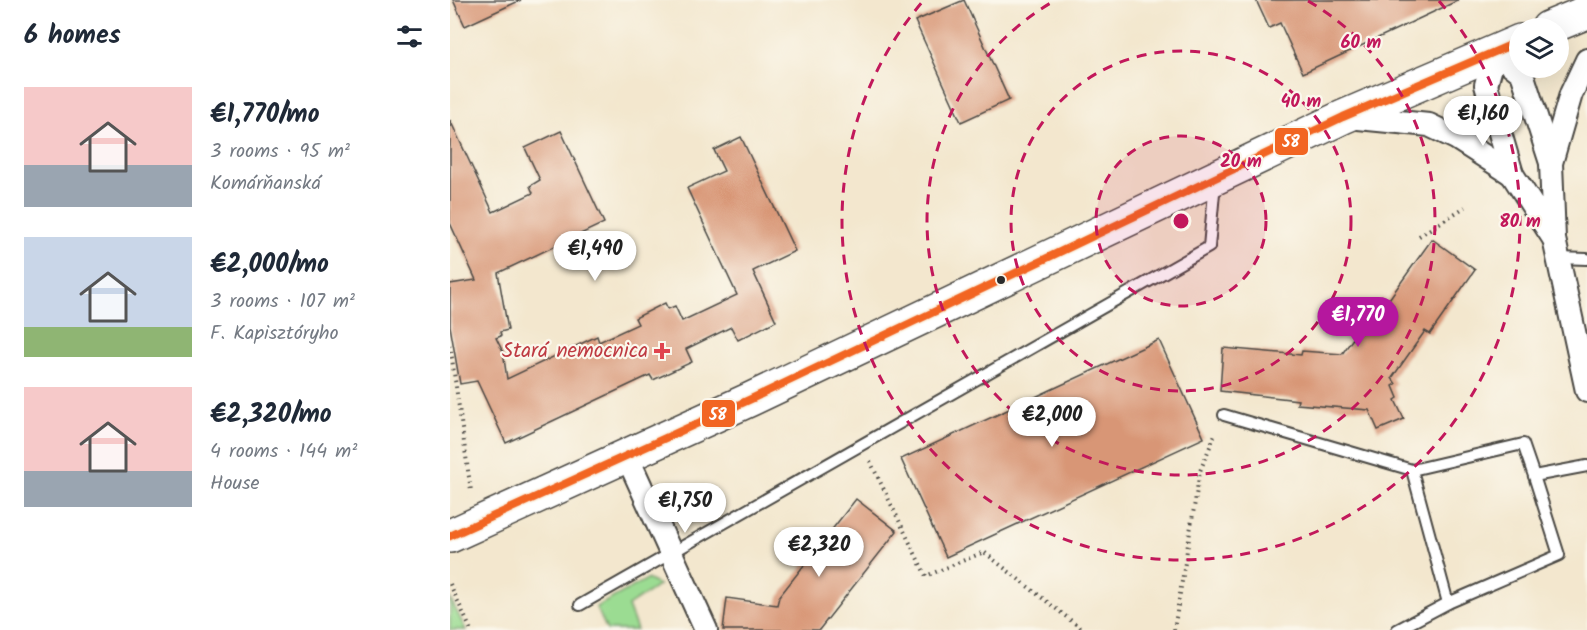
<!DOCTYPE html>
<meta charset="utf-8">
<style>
:root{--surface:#fff;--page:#f2f2f3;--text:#1f2937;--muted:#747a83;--accent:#b5179e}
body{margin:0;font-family:Kalam,sans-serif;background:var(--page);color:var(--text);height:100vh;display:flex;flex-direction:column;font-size:22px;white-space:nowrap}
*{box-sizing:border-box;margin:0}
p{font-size:20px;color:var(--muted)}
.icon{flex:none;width:33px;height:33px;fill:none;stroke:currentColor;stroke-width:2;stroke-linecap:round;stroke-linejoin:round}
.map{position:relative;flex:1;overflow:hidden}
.sheet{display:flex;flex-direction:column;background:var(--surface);width:450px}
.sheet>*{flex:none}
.controls{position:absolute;left:1059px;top:18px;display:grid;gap:12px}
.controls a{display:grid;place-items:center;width:60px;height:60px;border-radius:50%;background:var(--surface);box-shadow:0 6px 24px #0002;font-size:30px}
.price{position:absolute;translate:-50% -51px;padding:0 14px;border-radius:21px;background:#fff;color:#222;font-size:20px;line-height:39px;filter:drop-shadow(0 2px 3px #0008)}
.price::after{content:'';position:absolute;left:50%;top:36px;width:18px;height:14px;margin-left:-9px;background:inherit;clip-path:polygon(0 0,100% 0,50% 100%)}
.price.selected{background:var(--accent);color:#fff}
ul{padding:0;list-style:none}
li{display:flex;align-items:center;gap:18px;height:150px;padding:0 24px}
li span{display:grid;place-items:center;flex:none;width:168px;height:120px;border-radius:0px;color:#555}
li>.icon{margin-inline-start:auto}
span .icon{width:72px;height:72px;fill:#fffc;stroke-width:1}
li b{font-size:26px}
h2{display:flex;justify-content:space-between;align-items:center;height:72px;padding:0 24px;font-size:26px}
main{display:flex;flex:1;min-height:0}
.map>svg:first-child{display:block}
.green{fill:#9bdc92;stroke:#63845e;stroke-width:1.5}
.building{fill:#d89676}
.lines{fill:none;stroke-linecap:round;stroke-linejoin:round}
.lane-casing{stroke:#494743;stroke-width:14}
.street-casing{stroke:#494743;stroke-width:26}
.primary-casing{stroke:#494743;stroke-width:36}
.path{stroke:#494743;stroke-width:4;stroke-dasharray:1.5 4.5;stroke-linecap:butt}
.lane{stroke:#fff;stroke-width:10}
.street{stroke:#fff;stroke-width:22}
.primary{stroke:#fff;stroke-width:33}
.bus-1-casing{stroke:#fbf7ec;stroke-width:12}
.bus-1{stroke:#f26522;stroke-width:8}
.ring{fill:none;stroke:#c2185b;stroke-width:3;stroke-dasharray:10 8}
.bus-dot{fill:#2b2b2b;stroke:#fbf7ec;stroke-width:2}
.health-dot{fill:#e0444e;stroke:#fbf7ec;stroke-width:2}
.labels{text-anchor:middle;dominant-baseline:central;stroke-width:4.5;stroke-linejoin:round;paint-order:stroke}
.health-label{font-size:21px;fill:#be3a42;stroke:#fbf7ec;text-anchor:end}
.centre{fill:#c2185b;stroke:#fbf7ec;stroke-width:3}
.ring-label{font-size:18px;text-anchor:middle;font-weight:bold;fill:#c2185b;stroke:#fbf7ec;stroke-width:4.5;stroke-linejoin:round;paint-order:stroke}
.line-badge{stroke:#fbf7ec;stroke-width:2}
.badge-label{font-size:16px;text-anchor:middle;font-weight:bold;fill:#fff}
</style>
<main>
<section class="sheet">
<h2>6 homes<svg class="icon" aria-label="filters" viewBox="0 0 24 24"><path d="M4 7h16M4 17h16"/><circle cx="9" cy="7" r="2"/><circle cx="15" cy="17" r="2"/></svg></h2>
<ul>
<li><span style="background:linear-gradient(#f6c9c9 65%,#9aa5b1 0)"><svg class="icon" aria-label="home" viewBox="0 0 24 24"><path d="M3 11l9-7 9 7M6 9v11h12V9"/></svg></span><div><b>€1,770/mo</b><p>3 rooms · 95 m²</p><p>Komárňanská</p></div></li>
<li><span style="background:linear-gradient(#c9d6e8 75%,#8fb573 0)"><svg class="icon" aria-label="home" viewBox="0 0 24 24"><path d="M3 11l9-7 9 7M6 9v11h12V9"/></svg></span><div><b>€2,000/mo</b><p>3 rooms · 107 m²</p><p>F. Kapisztóryho</p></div></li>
<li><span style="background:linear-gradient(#f6c9c9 70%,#9aa5b1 0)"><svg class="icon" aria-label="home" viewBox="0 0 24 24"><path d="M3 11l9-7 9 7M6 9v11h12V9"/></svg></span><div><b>€2,320/mo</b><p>4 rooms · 144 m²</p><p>House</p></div></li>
</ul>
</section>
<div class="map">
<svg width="1137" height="630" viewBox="0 0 1137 630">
<rect width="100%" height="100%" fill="#fbf7ec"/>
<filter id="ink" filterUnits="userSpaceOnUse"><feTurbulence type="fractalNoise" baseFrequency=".0167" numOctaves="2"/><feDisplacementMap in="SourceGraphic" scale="12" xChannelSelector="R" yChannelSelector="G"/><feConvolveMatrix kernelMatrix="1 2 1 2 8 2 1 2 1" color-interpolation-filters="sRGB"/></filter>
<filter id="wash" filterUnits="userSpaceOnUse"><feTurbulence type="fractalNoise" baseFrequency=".008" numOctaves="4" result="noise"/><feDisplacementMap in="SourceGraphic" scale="24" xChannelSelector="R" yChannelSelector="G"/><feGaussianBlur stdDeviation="1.35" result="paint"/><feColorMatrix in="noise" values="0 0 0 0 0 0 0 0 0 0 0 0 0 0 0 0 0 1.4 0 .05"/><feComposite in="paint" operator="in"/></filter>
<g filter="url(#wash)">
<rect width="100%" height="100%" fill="#f3e7ce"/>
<!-- green -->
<g class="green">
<polygon points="197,579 209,585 178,606 187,630 157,630 146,607"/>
<polygon points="0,598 16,630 0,630"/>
</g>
<g id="blocks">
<!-- building -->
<g class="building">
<polygon points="3,0 71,0 15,26"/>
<polygon points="514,0 559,100 511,122 465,21"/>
<polygon points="806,0 1009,0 853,73 830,23 819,28"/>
<polygon points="0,120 43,212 83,193 80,186 90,180 75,148 111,131 154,223 48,273 58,330 50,332 51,336 46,338 53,352 57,379 147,336 149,342 188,324 185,318 215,303 218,309 225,306 232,321 287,295 237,188 274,171 264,150 291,137 345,251 303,271 326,321 288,340 281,327 236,349 242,362 203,380 200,375 56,443 27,381 10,384 0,326 0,284 26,280 0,223"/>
<polygon points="982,239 1025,270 980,334 975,331 942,378 946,384 943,386 948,398 945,400 954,419 928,430 919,410 847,404 848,400 770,391 773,348 851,355 852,351 892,354 931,299 937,302"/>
<polygon points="709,340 754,438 496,557 451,459"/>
<polygon points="406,499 447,531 369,630 273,630 277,598 327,605 329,597"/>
</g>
</g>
</g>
<g filter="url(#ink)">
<use href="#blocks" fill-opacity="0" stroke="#494743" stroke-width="1.5"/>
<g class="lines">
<!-- lane casing -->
<g class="lane-casing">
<g id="lane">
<polyline points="1108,258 1137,259"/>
<polyline points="774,415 962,470"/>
<polyline points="998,603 962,470 1073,444 1084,476 1137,466"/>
<polyline points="130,605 759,247 765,182"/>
<polyline points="947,630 998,603 1109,555 1084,476"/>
</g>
</g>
<!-- street casing -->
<g class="street-casing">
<g id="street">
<polyline points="898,117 979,125 1006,138 1062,174"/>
<polyline points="1101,163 1121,94 1137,60"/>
<polyline points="1104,239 1062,174 1036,85 1045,52 1072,73 1101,163 1104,239 1137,391"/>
<polyline points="176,454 256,630"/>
</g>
</g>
<!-- primary casing -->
<g class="primary-casing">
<g id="primary">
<polyline points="1098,28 1137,12"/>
<polyline points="0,536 301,399 893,117 1070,41"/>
</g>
</g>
<!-- path -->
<g class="path">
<polyline points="969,236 1015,207"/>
<polyline points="0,345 21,491"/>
<polyline points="420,461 476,576 534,552 633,630"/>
<polyline points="0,584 21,630"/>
<polyline points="724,630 750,471 766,432"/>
</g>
<!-- lane -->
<use href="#lane" class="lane"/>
<!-- street -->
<use href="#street" class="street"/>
<!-- primary -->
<use href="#primary" class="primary"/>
<!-- bus-1 casing -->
<g class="bus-1-casing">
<polyline id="bus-1" points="0,536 301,399 893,117 1070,41"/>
</g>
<!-- bus-1 -->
<use href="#bus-1" class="bus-1"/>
</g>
</g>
<!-- distance rings -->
<circle cx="731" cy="221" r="85" fill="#c2185b" fill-opacity=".12"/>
<g class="ring">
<circle cx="731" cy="221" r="85"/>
<circle cx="731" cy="221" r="170"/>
<path d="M858 1A254 254 0 1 1 604 1"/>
<path d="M989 1A339 339 0 1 1 473 1"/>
</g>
<!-- markers -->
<circle class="bus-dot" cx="551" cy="280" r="5"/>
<path class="health-dot" d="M209 342h6v6h6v6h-6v6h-6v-6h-6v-6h6z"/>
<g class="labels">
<!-- health labels -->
<g class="health-label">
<text x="198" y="351">Stará nemocnica</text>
</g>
</g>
<circle cx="731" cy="221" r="9" class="centre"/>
<g class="ring-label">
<text x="911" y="48">60 m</text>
<text x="851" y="107">40 m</text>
<text x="791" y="167">20 m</text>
<text x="1070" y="227">80 m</text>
</g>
<g class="line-badge">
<rect x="824" y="127" width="35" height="29" rx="6" fill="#f26522"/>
<rect x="251" y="399" width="35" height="29" rx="6" fill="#f26522"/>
</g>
<g class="badge-label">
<text x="841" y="147">58</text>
<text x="268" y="420">58</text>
</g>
</svg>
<div class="controls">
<a><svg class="icon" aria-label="layers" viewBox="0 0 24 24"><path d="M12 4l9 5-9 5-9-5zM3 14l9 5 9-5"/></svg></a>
</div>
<b class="price" style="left:1033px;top:147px">€1,160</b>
<b class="price" style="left:145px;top:282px">€1,490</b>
<b class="price selected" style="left:908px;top:348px">€1,770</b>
<b class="price" style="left:602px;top:448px">€2,000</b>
<b class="price" style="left:235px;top:534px">€1,750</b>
<b class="price" style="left:369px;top:578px">€2,320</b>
</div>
</main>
